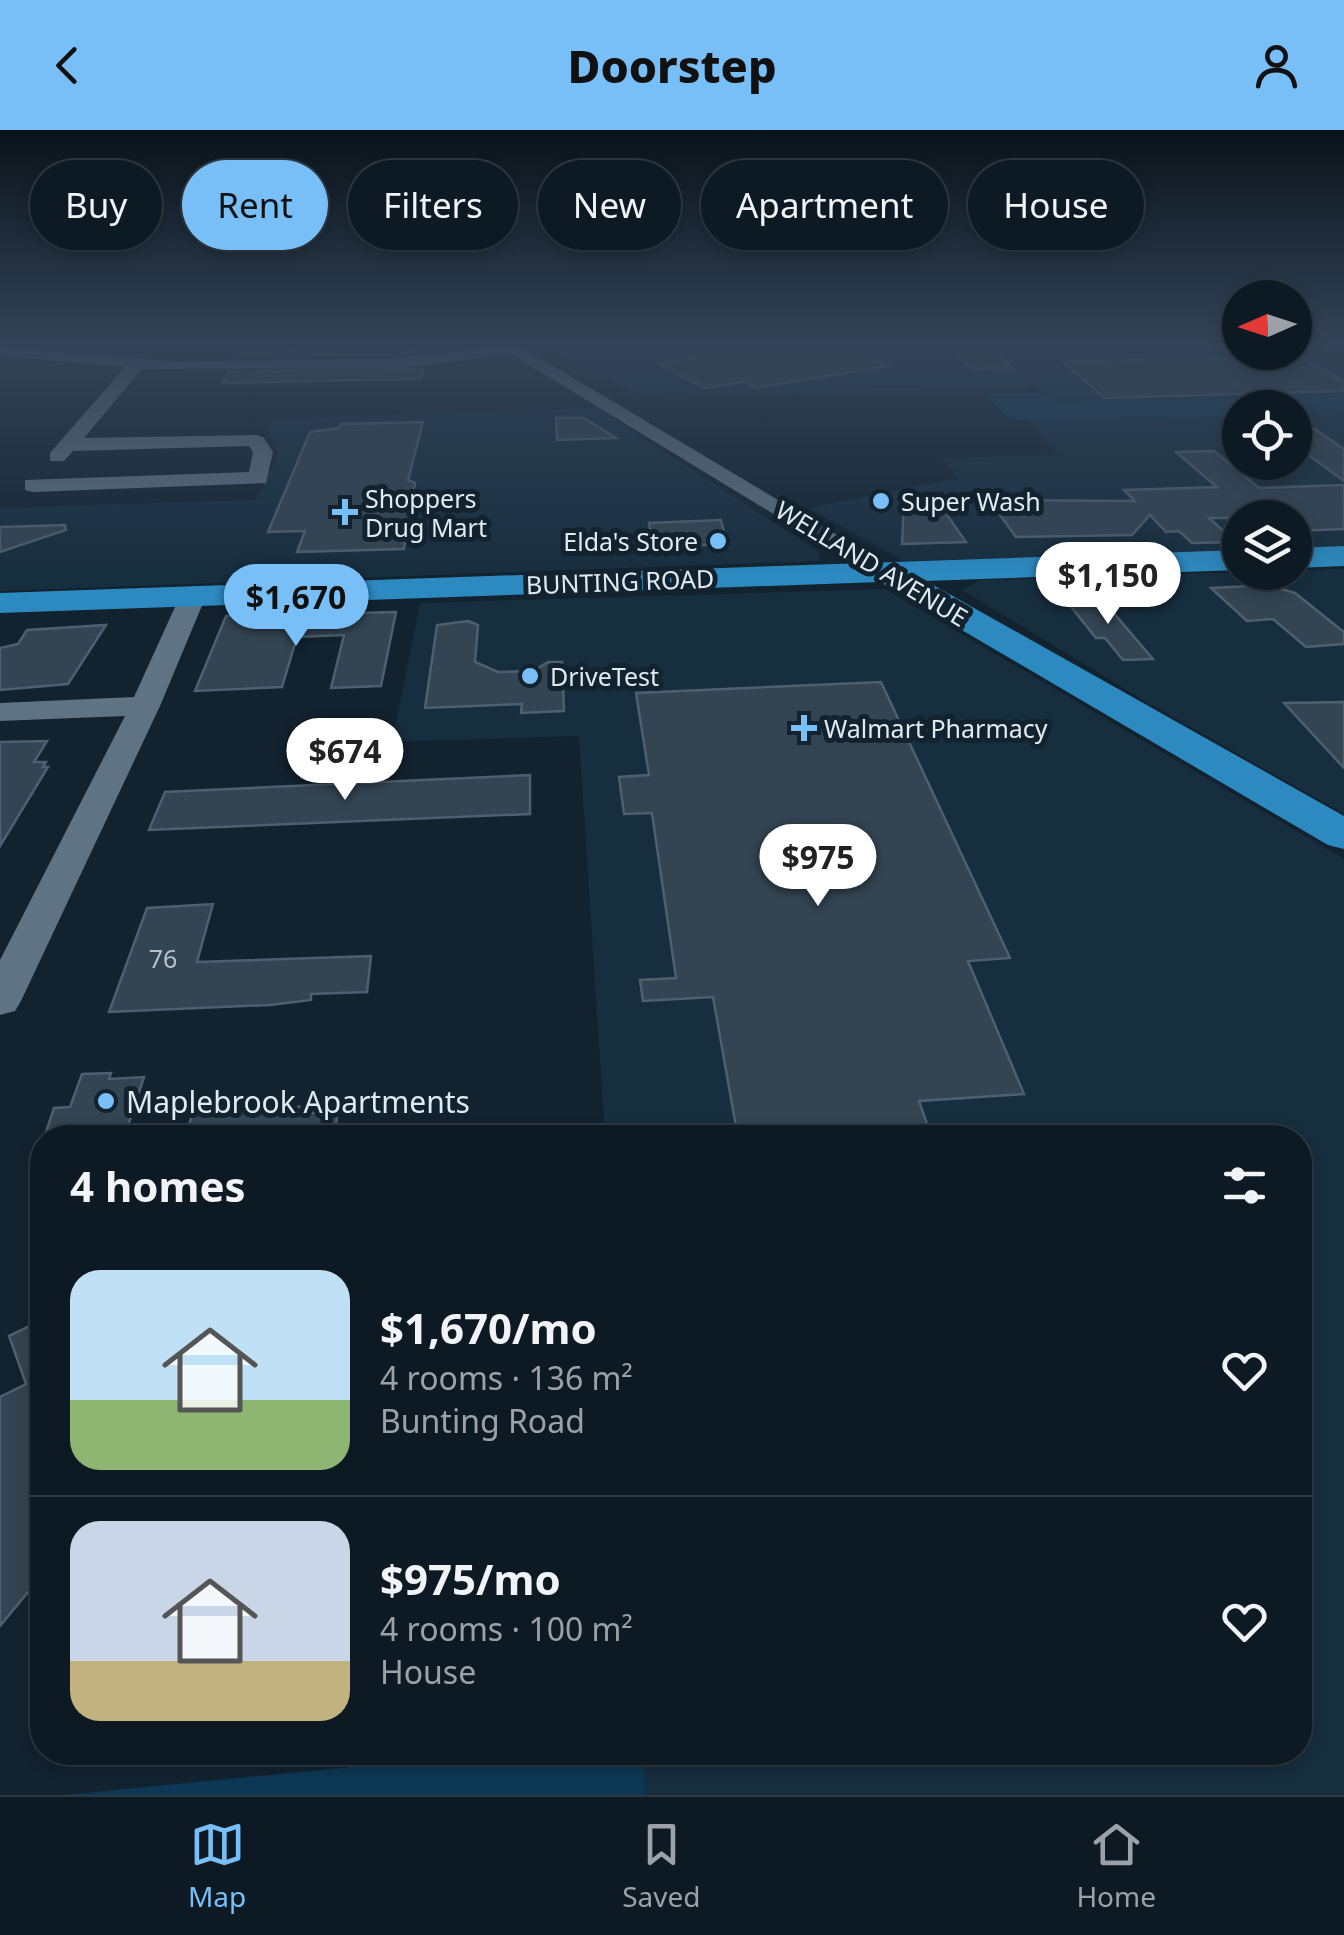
<!DOCTYPE html>
<meta charset="utf-8">
<style>
:root{--surface:#0e1a23;--page:#1c2730;--text:#f1f3f6;--muted:#9ba1a6;--line:#2e3841;--accent:#78bff7}
body{margin:0;font-family:"Noto Sans",sans-serif;background:var(--page);color:var(--text);height:100vh;display:flex;flex-direction:column;font-size:38px;white-space:nowrap}
*{box-sizing:border-box;margin:0}
p{font-size:32px;color:var(--muted)}
.icon{flex:none;width:55px;height:55px;fill:none;stroke:currentColor;stroke-width:2;stroke-linecap:round;stroke-linejoin:round}
.map{position:relative;flex:1;overflow:hidden}
.sheet{position:absolute;left:30px;top:995px;width:1282px;height:640px;display:flex;flex-direction:column;background:var(--surface);border-radius:40px;box-shadow:0 5px 15px #0003,0 0 0 2px var(--line)}
.sheet>*{flex:none}
.hud{position:absolute;left:30px;top:30px;width:1285px;height:90px;display:flex;gap:20px}
.needle{width:65px;rotate:267deg}
.fabs{position:absolute;left:1222px;top:150px;display:grid;gap:20px}
.fabs a{display:grid;place-items:center;width:90px;height:90px;border-radius:50%;background:var(--surface);box-shadow:0 5px 15px #0003,0 0 0 2px var(--line);font-size:50px}
.price{position:absolute;translate:-50% -85px;padding:0 22px;border-radius:35px;background:#fff;color:#222;font-size:32px;line-height:65px;filter:drop-shadow(0 2px 5px #0008)}
.price::after{content:'';position:absolute;left:50%;top:60px;width:30px;height:22px;margin-left:-15px;background:inherit;clip-path:polygon(0 0,100% 0,50% 100%)}
.price.current{background:var(--accent);color:#111}
ul{padding:0;list-style:none}
li{display:flex;align-items:center;gap:30px;height:250px;padding:0 40px}
li+li{border-top:2px solid var(--line)}
li span{display:grid;place-items:center;flex:none;width:280px;height:200px;border-radius:30px;color:#555}
li>.icon{margin-inline-start:auto}
span .icon{width:120px;height:120px;fill:#fffc;stroke-width:1}
li b{font-size:42px}
h2{display:flex;justify-content:space-between;align-items:center;height:120px;padding:0 40px;font-size:42px}
.pill{padding:0 35px;border-radius:45px;background:var(--surface);box-shadow:0 5px 15px #0003,0 0 0 2px var(--line);font-size:35px;line-height:90px}
.pill.current{background:var(--accent);color:#111}
header{display:flex;justify-content:space-between;align-items:center;height:130px;padding:0 40px;background:var(--accent);color:#111;font-size:45px;font-weight:800}
.menu{display:flex;justify-content:space-around;align-items:center;height:140px;border-top:2px solid var(--line);background:var(--surface);font-size:28px;color:var(--muted)}
.menu a{display:grid;justify-items:center;gap:5px}
.menu .current{color:var(--accent)}
.map>svg:first-child{display:block}
.built{fill:#172e3f}
.green{fill:#0d3855}
.building{fill:#334452;stroke:#4e606f;stroke-width:2.5}
.lines{fill:none;stroke-linecap:round;stroke-linejoin:round}
.minor{fill:#607382;fill-rule:evenodd}
.major{fill:#2c8ac1;fill-rule:evenodd}
.poi-dot{fill:#78bff7;stroke:#12222f;stroke-width:4}
.labels{text-anchor:middle;dominant-baseline:central;stroke-width:10;stroke-linejoin:round;paint-order:stroke}
.far-poi-label{font-size:25px;fill:#dfeaf2;stroke:#12222f;text-anchor:start}
.far-street-label{font-size:25px;fill:#dfeaf2;stroke:#12222f}
.number-label{font-size:25px;fill:#b4c0ca}
.poi-label{font-size:30px;fill:#dfeaf2;stroke:#12222f;text-anchor:start}
</style>
<header><svg class="icon" aria-label="back" viewBox="0 0 24 24"><path d="M15 5l-7 7 7 7"/></svg>Doorstep<svg class="icon" aria-label="person" viewBox="0 0 24 24"><circle cx="12" cy="8" r="4"/><path d="M4 21q1-7 8-7t8 7"/></svg></header>
<div class="map">
<svg width="1344" height="1665" viewBox="0 0 1344 1665">
<rect width="100%" height="100%" fill="#12222f"/>
<!-- built -->
<g class="built">
<polygon points="542,215 1240,215 1240,222 1295,222 1295,215 1344,243 1344,266 1057,273 1033,253 1022,259 637,264"/>
<polygon points="597,278 819,422 819,431 0,461 0,378 256,370 278,324 264,289"/>
<polygon points="1295,278 1303,282 1344,281 1344,419 1295,421 1295,388 1240,388 1240,422 903,431 809,378 958,348 943,328 1059,325 1029,291 1225,286 1220,280 1240,279 1240,332 1295,332"/>
<polygon points="1344,439 1344,684 1148,573 962,460 981,450"/>
<polygon points="885,459 1344,729 1344,1665 646,1665 643,1623 1300,1622 1300,1008 605,1007 579,606 392,612 420,473"/>
</g>
<!-- green -->
<g class="green">
<polygon points="1045,263 1057,273 1344,266 1344,281 1222,280 1226,286 1029,291 1007,288 985,264"/>
<polygon points="493,1623 643,1623 646,1665 64,1665"/>
</g>
<!-- building -->
<g class="building">
<polygon points="669,215 838,215 889,236 756,258 744,252 705,258 657,233 695,228"/>
<polygon points="989,216 1012,238 971,239 950,217"/>
<polygon points="429,218 402,224 237,227 240,222"/>
<polygon points="1299,226 1344,252 1344,261 1104,268 1064,232"/>
<polygon points="423,239 421,249 223,253 229,242"/>
<polygon points="1295,286 1344,319 1344,351 1295,315"/>
<polygon points="556,288 584,288 616,308 557,310"/>
<polygon points="423,292 408,350 415,353 412,371 417,371 410,411 405,411 404,419 297,422 305,401 268,402 310,302 339,298 341,294"/>
<polygon points="1214,321 1259,358 1344,355 1344,399 1295,401 1295,388 1209,388 1236,412 1192,413 1179,401 1166,402 1150,385 1132,405 1016,407 989,370 1135,371 1124,360 1217,357 1176,322"/>
<polygon points="904,372 925,383 945,382 966,412 902,414"/>
<polygon points="721,390 727,414 653,417 649,393"/>
<polygon points="65,395 66,400 0,422 0,397"/>
<polygon points="1268,455 1295,463 1344,502 1344,514 1306,517 1273,489 1247,491 1211,458"/>
<polygon points="1100,467 1153,529 1123,530 1105,508 1096,508 1064,468"/>
<polygon points="396,482 381,556 331,558 344,505 297,507 282,557 195,561 226,486"/>
<polygon points="468,491 478,495 475,532 498,542 533,541 548,532 562,532 564,581 521,583 522,574 425,578 437,495"/>
<polygon points="106,495 68,554 0,560 0,518 18,514 27,500"/>
<polygon points="881,552 1010,828 968,831 1024,964 919,971 927,994 913,995 917,1008 738,1008 713,867 643,871 640,850 676,848 652,683 624,684 619,647 649,645 636,563"/>
<polygon points="1344,572 1344,638 1284,573"/>
<polygon points="47,611 34,632 46,632 43,637 48,637 0,716 0,612"/>
<polygon points="530,645 530,684 149,700 165,662"/>
<polygon points="213,774 197,832 371,826 367,862 311,864 311,870 270,875 109,882 147,778"/>
<polygon points="111,943 109,949 144,947 124,1008 44,1008 54,978 70,977 82,944"/>
<polygon points="311,976 309,983 338,981 334,1008 185,1008 193,982"/>
<polygon points="42,1190 42,1445 0,1496 0,1267 26,1254 9,1206"/>
</g>
<g class="lines">
<!-- minor -->
<g class="minor">
<polygon points="499,215 518,215 899,442 886,450 877,447 511,224 402,238 142,239 84,308 256,305 263,307 273,322 266,353 33,362 25,360 25,350 249,342 253,322 249,316 73,321 64,331 50,331 50,323 125,237 0,226 0,216 177,232 402,228"/>
<polygon points="193,458 206,466 160,576 21,871 15,881 0,885 0,830 125,586 0,591 0,573 134,567 180,466"/>
</g>
<!-- major -->
<g class="major">
<polygon points="1344,416 1344,436 1295,438 1295,418"/>
<polygon points="1240,420 1240,440 926,451 1344,686 1344,719 1328,715 880,452 0,483 0,463"/>
</g>
</g>
<!-- sky -->
<linearGradient id="sky" x2="0" y2="1"><stop stop-color="#0a131a"/><stop offset="0.48" stop-color="#334458"/><stop offset="1" stop-color="#334458" stop-opacity="0"/></linearGradient>
<rect width="1344" height="448" fill="url(#sky)"/>
<!-- markers -->
<g class="poi-dot">
<circle cx="881" cy="371" r="10"/>
<path d="M340 367h10v10h10v10h-10v10h-10v-10h-10v-10h10z"/>
<circle cx="718" cy="411" r="10"/>
<circle cx="530" cy="546" r="10"/>
<path d="M799 583h10v10h10v10h-10v10h-10v-10h-10v-10h10z"/>
<circle cx="106" cy="971" r="10"/>
</g>
<g class="labels">
<!-- far-poi labels -->
<g class="far-poi-label">
<text x="365" y="368">Shoppers<tspan x="365" dy="29">Drug Mart</tspan></text>
<text x="901" y="371">Super Wash</text>
<text x="698" y="411" text-anchor="end">Elda's Store</text>
<text x="550" y="546">DriveTest</text>
<text x="824" y="598">Walmart Pharmacy</text>
</g>
<!-- far-street labels -->
<g class="far-street-label">
<text transform="translate(872 433) rotate(31)">WELLAND AVENUE</text>
<text transform="translate(620 451) rotate(-2)">BUNTING ROAD</text>
</g>
<!-- number labels -->
<g class="number-label">
<text x="163" y="828">76</text>
</g>
<!-- poi labels -->
<g class="poi-label">
<text x="126" y="971">Maplebrook Apartments</text>
</g>
</g>
</svg>
<div class="fabs">
<a><svg class="needle" viewBox="-14 -14 28 28"><path d="M0-13l5 13h-10z" fill="#e53935"/><path d="M0 13l5-13h-10z" fill="#9ba1a6"/></svg></a>
<a><svg class="icon" aria-label="locate" viewBox="0 0 24 24"><circle cx="12" cy="12" r="6"/><path d="M12 2v4M12 18v4M2 12h4M18 12h4"/></svg></a>
<a><svg class="icon" aria-label="layers" viewBox="0 0 24 24"><path d="M12 4l9 5-9 5-9-5zM3 14l9 5 9-5"/></svg></a>
</div>
<b class="price" style="left:1108px;top:497px">$1,150</b>
<b class="price current" style="left:296px;top:519px">$1,670</b>
<b class="price" style="left:345px;top:673px">$674</b>
<b class="price" style="left:818px;top:779px">$975</b>
<div class="hud">
<a class="pill">Buy</a>
<a class="pill current">Rent</a>
<a class="pill">Filters</a>
<a class="pill">New</a>
<a class="pill">Apartment</a>
<a class="pill">House</a>
</div>
<section class="sheet">
<h2>4 homes<svg class="icon" aria-label="filters" viewBox="0 0 24 24"><path d="M4 7h16M4 17h16"/><circle cx="9" cy="7" r="2"/><circle cx="15" cy="17" r="2"/></svg></h2>
<ul>
<li><span style="background:linear-gradient(#bfe0f5 65%,#8fb573 0)"><svg class="icon" aria-label="home" viewBox="0 0 24 24"><path d="M3 11l9-7 9 7M6 9v11h12V9"/></svg></span><div><b>$1,670/mo</b><p>4 rooms · 136 m²</p><p>Bunting Road</p></div><svg class="icon" aria-label="heart" viewBox="0 0 24 24"><path d="M12 20l-8-8c-3-5 5-10 8-4 3-6 11-1 8 4z"/></svg></li>
<li><span style="background:linear-gradient(#c9d6e8 70%,#c2b280 0)"><svg class="icon" aria-label="home" viewBox="0 0 24 24"><path d="M3 11l9-7 9 7M6 9v11h12V9"/></svg></span><div><b>$975/mo</b><p>4 rooms · 100 m²</p><p>House</p></div><svg class="icon" aria-label="heart" viewBox="0 0 24 24"><path d="M12 20l-8-8c-3-5 5-10 8-4 3-6 11-1 8 4z"/></svg></li>
</ul>
</section>
</div>
<nav class="menu">
<a class="current"><svg class="icon" aria-label="map" viewBox="0 0 24 24"><path d="M3 6l6-2 6 2 6-2v14l-6 2-6-2-6 2zM9 4v14M15 6v14"/></svg>Map</a>
<a><svg class="icon" aria-label="saved" viewBox="0 0 24 24"><path d="M7 4h10v16l-5-4-5 4z"/></svg>Saved</a>
<a><svg class="icon" aria-label="home" viewBox="0 0 24 24"><path d="M3 11l9-7 9 7M6 9v11h12V9"/></svg>Home</a>
</nav>
